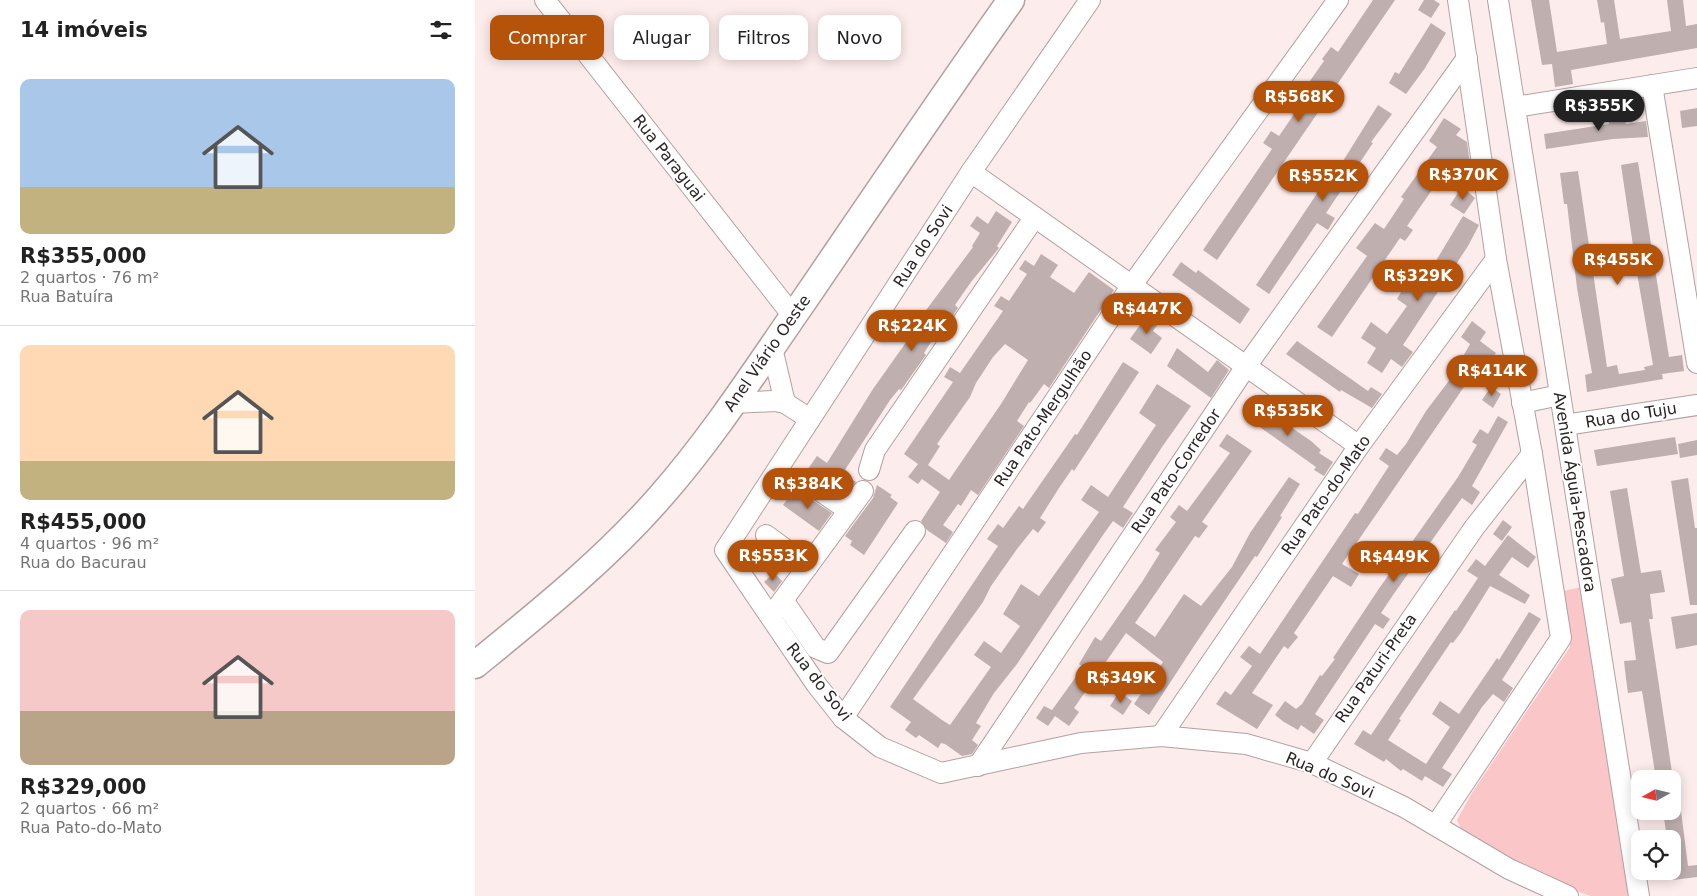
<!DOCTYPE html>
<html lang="pt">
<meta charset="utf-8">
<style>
:root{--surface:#fff;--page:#f2f2f2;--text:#222;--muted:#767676;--line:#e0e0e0;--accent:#b45309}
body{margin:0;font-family:"DejaVu Sans",sans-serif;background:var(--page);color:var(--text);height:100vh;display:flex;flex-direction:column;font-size:19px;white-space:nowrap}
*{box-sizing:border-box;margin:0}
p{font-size:16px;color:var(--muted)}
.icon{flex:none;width:28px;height:28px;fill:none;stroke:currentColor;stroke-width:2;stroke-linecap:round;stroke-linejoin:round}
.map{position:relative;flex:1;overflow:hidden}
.side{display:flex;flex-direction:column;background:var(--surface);width:475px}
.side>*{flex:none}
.hud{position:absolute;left:15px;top:15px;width:475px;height:45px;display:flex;gap:10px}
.needle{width:32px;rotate:262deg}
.tools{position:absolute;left:1156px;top:770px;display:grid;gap:10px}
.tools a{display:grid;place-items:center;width:50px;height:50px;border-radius:10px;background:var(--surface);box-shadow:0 2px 12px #0003;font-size:25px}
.price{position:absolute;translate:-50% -42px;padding:0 11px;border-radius:18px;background:var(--accent);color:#fff;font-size:16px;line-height:32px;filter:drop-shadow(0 1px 2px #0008)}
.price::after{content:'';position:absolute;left:50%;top:30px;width:15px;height:11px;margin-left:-8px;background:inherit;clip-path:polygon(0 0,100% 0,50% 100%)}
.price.on{background:#222;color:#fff}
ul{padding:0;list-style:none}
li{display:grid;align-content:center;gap:10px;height:265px;padding:0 20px}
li+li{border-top:1px solid var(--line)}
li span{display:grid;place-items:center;height:155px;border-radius:10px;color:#555}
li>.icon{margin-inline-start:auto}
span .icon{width:90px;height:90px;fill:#fffc;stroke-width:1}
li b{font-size:21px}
h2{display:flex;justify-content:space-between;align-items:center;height:60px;padding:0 20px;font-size:21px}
.tag{padding:0 18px;border-radius:10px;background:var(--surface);box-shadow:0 2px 12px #0003;font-size:18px;line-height:45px}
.tag.on{background:var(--accent);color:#fff}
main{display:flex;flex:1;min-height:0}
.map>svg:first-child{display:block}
.green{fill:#fac6c7}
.building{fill:#c0afaf;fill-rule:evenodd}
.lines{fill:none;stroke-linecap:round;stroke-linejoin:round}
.minor-casing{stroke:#b2a1a2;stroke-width:22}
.major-casing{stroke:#b2a1a2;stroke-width:29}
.minor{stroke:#fff;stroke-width:20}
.major{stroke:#fff;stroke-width:26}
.labels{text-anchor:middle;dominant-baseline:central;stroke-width:4;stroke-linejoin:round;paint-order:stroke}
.street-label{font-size:16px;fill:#2c2626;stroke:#fff}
</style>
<main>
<section class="side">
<h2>14 imóveis<svg class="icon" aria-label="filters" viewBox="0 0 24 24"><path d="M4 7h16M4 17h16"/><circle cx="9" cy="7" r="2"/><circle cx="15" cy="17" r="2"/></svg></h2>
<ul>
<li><span style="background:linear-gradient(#a9c7e8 70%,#c2b280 0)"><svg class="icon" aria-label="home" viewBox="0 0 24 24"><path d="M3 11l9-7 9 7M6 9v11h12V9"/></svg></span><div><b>R$355,000</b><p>2 quartos · 76 m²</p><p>Rua Batuíra</p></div></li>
<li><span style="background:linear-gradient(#ffd9b3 75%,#c2b280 0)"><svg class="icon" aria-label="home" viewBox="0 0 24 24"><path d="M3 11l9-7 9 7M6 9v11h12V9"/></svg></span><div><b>R$455,000</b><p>4 quartos · 96 m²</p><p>Rua do Bacurau</p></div></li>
<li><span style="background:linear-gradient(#f6c9c9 65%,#b9a48a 0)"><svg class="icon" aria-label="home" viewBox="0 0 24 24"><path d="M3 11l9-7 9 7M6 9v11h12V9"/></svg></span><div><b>R$329,000</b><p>2 quartos · 66 m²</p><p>Rua Pato-do-Mato</p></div></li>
</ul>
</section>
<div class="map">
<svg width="1222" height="896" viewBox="0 0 1222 896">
<rect width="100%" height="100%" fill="#fdecec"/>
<!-- green -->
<polygon class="green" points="1107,587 1156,896 1116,896 1098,890 1056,872 986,829 982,820 997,793 1095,647 1088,591"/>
<!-- building -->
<g class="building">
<polygon points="898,0 920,0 742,260 728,250 797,149 788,143 796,131 804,136 835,91 830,88 849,61 847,59 856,47 863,52"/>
<polygon points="949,0 959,0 965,4 956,18 943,10"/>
<polygon points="1056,0 1074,0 1082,52 1132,44 1129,22 1126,23 1122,0 1139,0 1145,39 1196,31 1192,0 1208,0 1211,26 1222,24 1222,48 1096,70 1098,84 1080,87 1077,64 1067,65"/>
<polygon points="956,23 971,33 950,68 931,94 914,83 920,72 924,74"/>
<polygon points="903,105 917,114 896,142 898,143 851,213 860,218 853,230 842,223 794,294 781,285 845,189 847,190 858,177"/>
<polygon points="1148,108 1151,124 1171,121 1173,137 1138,139 1071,149 1069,134 1134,124 1132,110"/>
<polygon points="1222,108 1222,126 1207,128 1205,111"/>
<polygon points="969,118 986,129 981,135 992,142 997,179 975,164 932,226 938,230 930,241 925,238 857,337 842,327 892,256 881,248 900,223 909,229 929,199 926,197 962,147 954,141"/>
<polygon points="1163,162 1194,357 1207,355 1209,371 1187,374 1188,379 1112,392 1110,375 1117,373 1102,288 1092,204 1089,204 1085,173 1103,171 1132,367 1142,365 1144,374 1170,370 1169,367 1178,365 1163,279 1146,165"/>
<polygon points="987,187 1000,198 989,214 975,205"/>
<polygon points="521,211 537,222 522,246 524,248 496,282 480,305 483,308 468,330 465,328 449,353 451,355 426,390 424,389 415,400 368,473 381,482 371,494 333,469 342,456 352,463 398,389 432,341 446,317 498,247 497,246 505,233 495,226 502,216 513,224"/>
<polygon points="988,216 1004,225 993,246 928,345 938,352 927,367 916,359 907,373 892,363 901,348 886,338 896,322 912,334 932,306 922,299 929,287 938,293 947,278 950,279"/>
<path d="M566 254 583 265 575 277 599 293 614 272 639 290 574 388 569 384 555 403 554 402 542 421 549 426 503 495 496 490 486 506 483 504 468 525 478 532 471 543 452 530 446 521 465 492 447 479 443 484 433 477 443 464 429 454 478 382 469 377 475 367 485 373 528 311 519 306 526 296 534 301 552 274 544 269 550 260 559 266ZM530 344 553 360 526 404 474 480 453 465 465 446 462 444 495 397 501 383 518 357Z"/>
<polygon points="706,262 721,273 723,270 775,309 765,324 697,275"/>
<polygon points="672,315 683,324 678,331 687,338 676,354 655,339"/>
<polygon points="997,321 1011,332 1005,341 1021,353 1012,365 1005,360 991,384 867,564 884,574 876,587 858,576 819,633 823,637 813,649 809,646 777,693 798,705 782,729 741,704 750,691 756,695 777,666 765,657 774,646 785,654 880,513 883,514 914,466 904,459 911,448 922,455 931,444 951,411 976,378 995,344 986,337"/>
<polygon points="822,341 893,391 896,387 907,394 897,408 866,390 865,392 811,354"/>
<polygon points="702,348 733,372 742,360 754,370 736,398 692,366"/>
<polygon points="648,362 664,372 599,471 597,469 584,488 565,518 571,522 563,533 558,529 542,549 516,586 508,602 438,699 467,720 475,725 516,667 499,655 509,641 526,653 545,626 528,614 546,584 564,596 624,512 606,500 616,485 633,497 681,425 664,413 682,384 716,406 687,447 648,507 658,513 648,528 638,521 628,535 542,664 519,693 501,723 506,726 497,740 503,745 497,754 487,756 470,744 466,743 463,748 444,735 441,738 430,730 436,722 415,707 523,546 512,539 523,524 528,528 544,506 548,509 600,434 602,435"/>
<polygon points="1016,387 1026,394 1018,408 1007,400"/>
<polygon points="778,401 836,441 846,450 844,453 858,462 849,476 839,470 841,467 768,415"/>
<polygon points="1023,416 1033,422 997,486 1005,492 997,505 987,498 918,595 906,613 915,619 908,629 900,624 840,714 849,720 839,734 826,725 823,730 809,722 800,715 810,701 821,709 827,704 845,675 847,676 860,659 858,658 903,590 983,477 1002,445 997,442 1005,429 1013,434"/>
<polygon points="752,434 777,451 727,522 733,526 724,538 720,536 660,623 680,637 709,594 726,606 757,567 775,533 814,477 825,484 805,516 807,517 782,557 780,556 719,646 674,715 659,704 688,662 651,633 599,708 604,712 594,726 580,716 573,726 561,718 569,706 577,710 608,667 604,664 620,637 626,641 667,582 685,553 680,550 701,522 695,517 704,505 712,511 755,453 744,446"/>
<polygon points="1200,437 1203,454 1122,466 1119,450"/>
<polygon points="1222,440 1222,455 1205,458 1203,444"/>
<polygon points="1213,478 1220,528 1222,528 1222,605 1215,605 1196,481"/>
<polygon points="402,485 417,495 415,497 423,503 389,555 375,545 377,541 370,536 398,498"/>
<polygon points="1152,488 1166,573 1186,570 1190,592 1175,594 1178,619 1174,619 1198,779 1181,779 1167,691 1153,693 1151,679 1149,661 1161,660 1156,622 1145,624 1136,579 1149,576 1135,491"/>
<polygon points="325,492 357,513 344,531 308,505 317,493 322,496"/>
<polygon points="1028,520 1037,527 1027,541 1018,534"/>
<polygon points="1033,535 1061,557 1053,568 1037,557 1024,575 1055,595 1050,604 1015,586 987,631 978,643 976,642 924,719 926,720 913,740 951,764 975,727 957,714 965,701 984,714 1022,658 1024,660 1054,612 1066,619 1027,680 1038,688 1029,702 1018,694 1007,707 967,768 977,774 968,787 950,776 947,781 928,769 926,771 911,759 909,762 879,744 888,730 896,735 961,638 980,610 981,611 1003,578 992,571 1001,559 1010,566"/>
<polygon points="281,541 302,558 298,563 276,548"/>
<polygon points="299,573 307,581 299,592 289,582"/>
<polygon points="1222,613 1222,645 1201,649 1196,617"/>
<polygon points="644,692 657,701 648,715 635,706"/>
<polygon points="1188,811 1206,811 1213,866 1222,865 1222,877 1198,880 1198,839 1192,839"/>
</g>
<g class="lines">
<!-- minor casing -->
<g class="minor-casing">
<g id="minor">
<polyline points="70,0 318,316"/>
<polyline points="615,0 496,172 250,550 341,684 368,718 405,747 466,773 606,743 686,736 771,744 837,763 929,807 1034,869 1093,896"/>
<polyline points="1023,0 1164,896"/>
<polyline points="1177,85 1222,363"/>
<polyline points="1040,107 1222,78"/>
<polyline points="496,172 884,446"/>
<polyline points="297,348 310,403"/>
<polyline points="258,403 300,401 310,403 335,419"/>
<polyline points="1047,403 1085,395"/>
<polyline points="1090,425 1222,405"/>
<polyline points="394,470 400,450 559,218"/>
<polyline points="329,480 373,510"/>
<polyline points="291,535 333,566"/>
<polyline points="308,600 341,648 353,653 440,531"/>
<polyline points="300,611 388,491"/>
<polyline points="368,718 657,285 863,0"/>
<polyline points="686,736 884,446 1021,259"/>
<polyline points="837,763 999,528 1057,454"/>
<polyline points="503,766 772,365 992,58"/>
<polyline points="961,825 1086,638 1057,454 1021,259 983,0"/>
</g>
</g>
<!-- major casing -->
<g class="major-casing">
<path id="major" d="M0 665C65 612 130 560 185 497 238 437 282 368 328 302 397 201 465 100 536 0"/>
</g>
<!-- minor -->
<use href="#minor" class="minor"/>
<!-- major -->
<use href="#major" class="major"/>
</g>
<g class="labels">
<!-- street labels -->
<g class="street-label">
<text transform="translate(194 158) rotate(52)">Rua Paraguai</text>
<text transform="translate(448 246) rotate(-57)">Rua do Sovi</text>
<text transform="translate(292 353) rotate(-55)">Anel Viário Oeste</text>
<text transform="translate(1156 415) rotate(-9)">Rua do Tuju</text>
<text transform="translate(568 418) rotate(-56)">Rua Pato-Mergulhão</text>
<text transform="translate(701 471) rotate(-56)">Rua Pato-Corredor</text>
<text transform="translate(1100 492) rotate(81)">Avenida Águia-Pescadora</text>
<text transform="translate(851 495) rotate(-55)">Rua Pato-do-Mato</text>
<text transform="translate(901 668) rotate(-55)">Rua Paturi-Preta</text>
<text transform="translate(344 682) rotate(52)">Rua do Sovi</text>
<text transform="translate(855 775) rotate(23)">Rua do Sovi</text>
</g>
</g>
</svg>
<div class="tools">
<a><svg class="needle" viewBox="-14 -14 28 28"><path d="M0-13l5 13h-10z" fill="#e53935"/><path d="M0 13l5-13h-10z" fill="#767676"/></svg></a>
<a><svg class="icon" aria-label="locate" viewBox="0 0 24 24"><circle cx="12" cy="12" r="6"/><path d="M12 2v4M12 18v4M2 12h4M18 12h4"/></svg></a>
</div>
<b class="price" style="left:824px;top:123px">R$568K</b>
<b class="price on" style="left:1124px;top:132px">R$355K</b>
<b class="price" style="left:988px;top:201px">R$370K</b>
<b class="price" style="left:848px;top:202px">R$552K</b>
<b class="price" style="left:1143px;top:286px">R$455K</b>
<b class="price" style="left:943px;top:302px">R$329K</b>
<b class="price" style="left:672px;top:335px">R$447K</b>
<b class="price" style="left:437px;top:352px">R$224K</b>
<b class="price" style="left:1017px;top:397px">R$414K</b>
<b class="price" style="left:813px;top:437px">R$535K</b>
<b class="price" style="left:333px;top:510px">R$384K</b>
<b class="price" style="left:298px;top:582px">R$553K</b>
<b class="price" style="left:919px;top:583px">R$449K</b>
<b class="price" style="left:646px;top:704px">R$349K</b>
<div class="hud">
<a class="tag on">Comprar</a>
<a class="tag">Alugar</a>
<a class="tag">Filtros</a>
<a class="tag">Novo</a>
</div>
</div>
</main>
